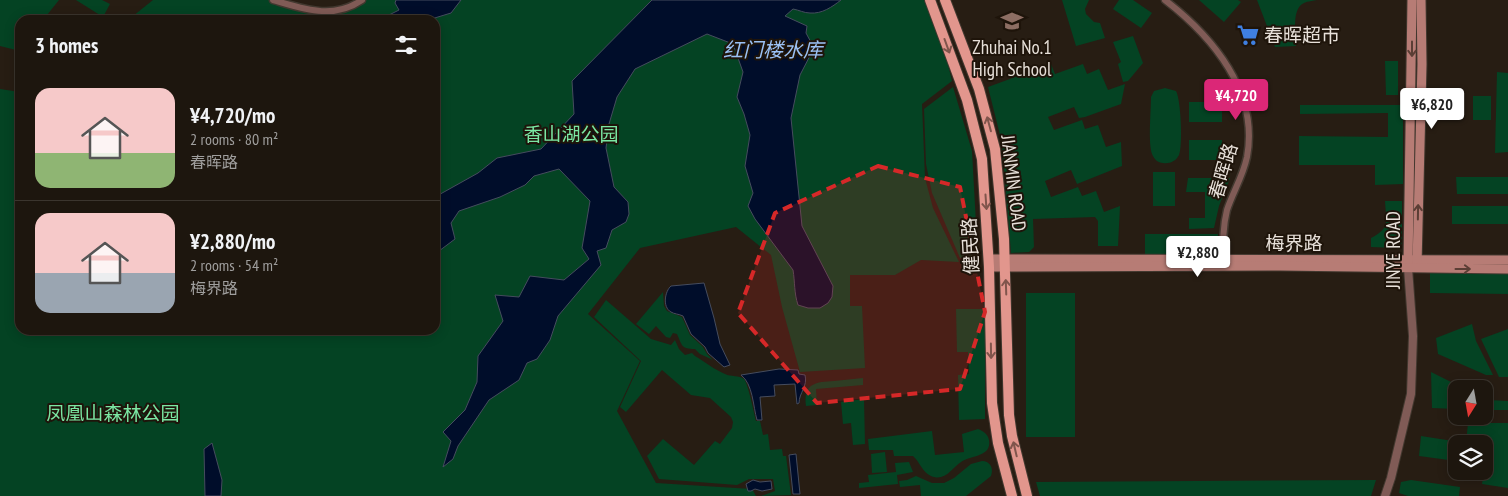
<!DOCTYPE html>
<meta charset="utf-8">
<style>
:root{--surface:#1d160e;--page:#2a231c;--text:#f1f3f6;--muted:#a09f9e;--line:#3b352e;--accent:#db2777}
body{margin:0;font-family:"PT Sans Narrow","Noto Sans SC",sans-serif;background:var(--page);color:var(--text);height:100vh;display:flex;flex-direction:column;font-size:19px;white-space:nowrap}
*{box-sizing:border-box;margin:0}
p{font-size:16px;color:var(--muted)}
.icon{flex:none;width:28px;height:28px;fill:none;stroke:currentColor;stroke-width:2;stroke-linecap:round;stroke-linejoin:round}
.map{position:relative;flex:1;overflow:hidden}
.side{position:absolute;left:15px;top:15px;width:425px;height:320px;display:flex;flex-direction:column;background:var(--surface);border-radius:15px;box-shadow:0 2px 12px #0003,0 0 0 1px var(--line)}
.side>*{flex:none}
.needle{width:32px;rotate:191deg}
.buttons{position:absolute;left:1448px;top:380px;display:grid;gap:10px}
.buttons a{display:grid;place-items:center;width:45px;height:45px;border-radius:10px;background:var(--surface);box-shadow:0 2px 12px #0003,0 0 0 1px var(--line);font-size:25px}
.price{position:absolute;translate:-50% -42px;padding:0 11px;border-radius:5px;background:#fff;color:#222;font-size:16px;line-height:32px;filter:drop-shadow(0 1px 2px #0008)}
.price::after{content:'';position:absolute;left:50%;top:30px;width:15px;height:11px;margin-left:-8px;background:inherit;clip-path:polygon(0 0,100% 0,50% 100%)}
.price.selected{background:var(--accent);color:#fff}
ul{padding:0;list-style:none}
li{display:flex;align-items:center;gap:15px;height:125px;padding:0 20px}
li+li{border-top:1px solid var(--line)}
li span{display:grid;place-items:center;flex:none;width:140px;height:100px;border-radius:15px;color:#555}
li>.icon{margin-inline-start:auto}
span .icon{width:60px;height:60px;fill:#fffc;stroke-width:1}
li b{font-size:21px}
h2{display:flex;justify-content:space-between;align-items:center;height:60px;padding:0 20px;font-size:21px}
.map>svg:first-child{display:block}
.green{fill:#044323}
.water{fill:#000d2a;stroke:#454c5e}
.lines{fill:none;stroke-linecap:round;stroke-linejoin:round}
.minor-casing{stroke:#42382f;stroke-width:9}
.tertiary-casing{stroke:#42382f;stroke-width:10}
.secondary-casing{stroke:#42382f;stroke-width:11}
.primary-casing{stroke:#42382f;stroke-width:12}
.minor{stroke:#805b56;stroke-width:6}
.tertiary{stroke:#805b56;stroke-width:8}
.secondary{stroke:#b77c75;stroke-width:9}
.primary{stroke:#e2968d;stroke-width:10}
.oneway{stroke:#80554c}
.oneway2{stroke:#5b3e35}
.marked{fill:#d62828;fill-opacity:0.2;stroke:#d62828;stroke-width:4;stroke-dasharray:10 6;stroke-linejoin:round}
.labels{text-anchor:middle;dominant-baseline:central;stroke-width:4;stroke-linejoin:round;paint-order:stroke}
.poi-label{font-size:19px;fill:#e7e0d9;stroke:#1e140a;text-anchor:start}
.park-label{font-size:19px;fill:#7be7a3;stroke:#1e140a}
.street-label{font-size:19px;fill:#e7e0d9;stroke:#1e140a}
.water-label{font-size:20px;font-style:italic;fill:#9bc1f4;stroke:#1e140a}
</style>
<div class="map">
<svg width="1508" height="496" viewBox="0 0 1508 496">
<rect width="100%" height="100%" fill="#271d13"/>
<!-- green -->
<g class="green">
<polygon points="0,0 59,0 43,20 20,20 20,51 0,46"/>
<polygon points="76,0 102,0 110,4 103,17"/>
<polygon points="153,0 272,0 322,12 362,0 929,0 937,19 952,81 922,104 925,178 933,208 959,262 921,260 895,275 850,275 850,306 862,306 865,368 800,372 782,307 771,255 736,227 640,248 588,314 640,361 617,411 656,483 752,489 756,496 0,496 0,89 20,92 20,330 435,330 435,20 128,20"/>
<polygon points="1062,0 1089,0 1085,9 1086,14 1094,22 1100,23 1105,38 1076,46"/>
<polygon points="1119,0 1133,0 1152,13 1141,28 1113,9"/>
<polygon points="1199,0 1238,0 1241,2 1224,22"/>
<path d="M1257 0H1317C1313 1 1308 1 1304 3 1291 9 1296 34 1296 46L1275 47Z"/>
<polygon points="1133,36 1143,63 1128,81 1123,82 1118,64 1121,62 1113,42"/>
<polygon points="1385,61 1398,61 1398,95 1386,95"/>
<polygon points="1051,64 1055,74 1083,64 1087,74 1099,69 1108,90 1125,84 1121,104 1085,117 1079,118 1074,107 1048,117 1054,130 1082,120 1085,129 1098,125 1106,147 1121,142 1122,166 1077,184 1071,170 1045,181 1051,197 1078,187 1082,196 1096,191 1104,212 1120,206 1118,246 1098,246 1098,221 1095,217 1033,219 1034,247 1029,252 1011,253 1002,143 988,87"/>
<polygon points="1497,72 1508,73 1508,152 1495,153"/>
<polygon points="953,87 972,151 978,260 960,258 932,193 926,164 924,109"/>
<path d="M1165 88 1176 91C1181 99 1183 147 1179 155 1176 161 1170 164 1163 163 1158 163 1154 159 1152 154 1148 142 1151 111 1151 97L1154 91Z"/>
<rect x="1473" y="96" width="18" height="24"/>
<rect x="1189" y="102" width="33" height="20"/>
<polygon points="1300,105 1403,105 1403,184 1375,185 1375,165 1299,165 1299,136 1388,137 1388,113 1300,114"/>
<rect x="1189" y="140" width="33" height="20"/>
<rect x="1153" y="172" width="22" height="34"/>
<polygon points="1456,177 1508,177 1508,194 1457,194"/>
<polygon points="1188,178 1230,178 1219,206 1214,228 1189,229 1189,218 1205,218 1205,192 1186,192"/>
<path d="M1385 201H1402V243L1397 248 1371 247V238C1391 228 1386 221 1385 201Z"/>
<rect x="1452" y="206" width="56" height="18"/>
<rect x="1145" y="234" width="73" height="21"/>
<polygon points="1430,271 1508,272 1508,294 1430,293"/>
<path d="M663 292 664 306 667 311 682 317 690 335 703 347 707 354 713 360 700 354 695 349C681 349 682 345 677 334L673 333 670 338 666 337 656 326 649 334 636 324Z"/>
<rect x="1026" y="293" width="49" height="144"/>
<path d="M606 300 651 339 671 345 675 340 679 349 685 355 692 353 695 356C705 362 715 370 725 374 731 377 739 375 744 379 748 383 754 413 756 421H760L763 435 768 434 770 450 782 449 783 456H786L791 495 761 496 775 491 773 479H749L737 485 659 479 647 456 663 439 694 465 715 441 720 444 732 428 733 422 731 417 710 398 691 395 662 370 626 412 620 407 641 361 594 317Z"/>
<polygon points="956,309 985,309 985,419 959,420 958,375 969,374 968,352 957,352"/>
<polygon points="1472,324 1476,341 1493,375 1486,375 1438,354 1436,338"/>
<polygon points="1508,329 1508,377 1499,377 1481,339"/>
<polygon points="1431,372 1465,389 1456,389 1456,409 1432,408"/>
<path d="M863 378V385L816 389 817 405 806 406C803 383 816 382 834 381 844 380 853 379 863 378Z"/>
<polygon points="1484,398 1488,400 1508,401 1508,410 1484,410"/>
<polygon points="864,399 865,444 853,445 851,423 843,424 841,402"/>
<polygon points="1468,423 1508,423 1508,488 1482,484 1485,465 1484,444 1456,444 1456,461 1419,456 1421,436 1466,443"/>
<path d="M978 429C983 431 988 434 989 440 992 457 971 455 961 462 952 468 945 482 931 476 922 472 920 462 913 456H894L893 450H869L868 439 932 431 935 455 964 452 962 434Z"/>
<polygon points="885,452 887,472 872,473 871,454"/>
<path d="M982 461C990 461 994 468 991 476L966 496H921L920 485 900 487 899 481 907 480 916 476 932 483H944L954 478 971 464Z"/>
<polygon points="909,462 913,472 897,475 898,484 859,488 859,483 869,482 868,475 896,472 895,463"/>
<polygon points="1376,480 1371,496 1040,496 1036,482"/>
<polygon points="1411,480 1460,487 1459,496 1408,496 1399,493 1401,482"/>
</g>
<!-- water -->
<g class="water">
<polygon points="396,0 461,0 451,13 428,20 390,20 389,15 399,10 395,3"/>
<path d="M652 0H841C832 7 822 14 810 13 804 13 799 10 793 9L785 16 807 26 806 33 814 48 800 75 791 118 802 226 833 286 832 297 828 303 820 308H808L798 305C794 293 795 282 793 270L755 219 748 206 753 193 745 166 750 135 744 114 737 97 743 72 733 44 707 34 635 69 617 97 609 124 606 148 614 187 628 202 629 214 626 222 612 230 606 248 597 251 601 265 558 316 550 340 537 359 527 363 519 380 489 400 458 446 453 459 443 467 451 441 443 432 465 410 477 382 478 356 503 321 495 295 519 297 530 276 564 280 589 259 582 248 590 201 559 169 534 176 525 185 500 197 459 211 451 223 455 239 435 254V197L478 173 497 158 541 149 574 114 572 81Z"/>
<path d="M704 283 714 318 720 344 730 365 724 367 708 353 705 347 691 334 683 316C679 314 674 314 671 312 662 307 665 291 671 286Z"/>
<path d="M779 369 798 370 799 374 805 375C808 386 799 393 799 403L797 404 795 384 774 385 775 396 760 397 762 420H757C753 406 753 384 741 375Z"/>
<polygon points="212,443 222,480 221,496 205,496 204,449"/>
<polygon points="796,454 800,494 793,494 789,455"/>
<polygon points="753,480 760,482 771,481 772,489 762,491 755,489 751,491 748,491 746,484"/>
</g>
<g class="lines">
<!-- minor casing -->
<g class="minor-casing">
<g id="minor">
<path d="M273 0C304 9 333 20 362 0"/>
<path d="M1165 0C1213 37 1259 92 1247 157 1243 176 1233 192 1227 210 1223 226 1223 242 1223 259"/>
</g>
</g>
<!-- tertiary casing -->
<g class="tertiary-casing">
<polyline id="tertiary" points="1385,496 1391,478 1411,394 1413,336 1408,268"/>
</g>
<!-- secondary casing -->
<g class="secondary-casing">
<g id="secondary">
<polyline points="989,259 1508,260"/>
<polyline points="1417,265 1422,64 1421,0"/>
<polyline points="1408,266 1412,0"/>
<polyline points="989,267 1280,266 1508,269"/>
</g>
</g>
<!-- primary casing -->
<g class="primary-casing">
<g id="primary">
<polyline points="930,0 967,100 982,159 989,267 992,403 998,443 1012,496"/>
<polyline points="945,0 979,89 995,149 1004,239 1009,415 1012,436 1027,496"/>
</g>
</g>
<!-- minor -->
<use href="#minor" class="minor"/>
<!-- tertiary -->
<use href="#tertiary" class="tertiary"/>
<!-- secondary -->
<use href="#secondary" class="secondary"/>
<!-- primary -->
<use href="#primary" class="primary"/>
</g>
<!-- one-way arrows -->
<defs><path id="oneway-shaft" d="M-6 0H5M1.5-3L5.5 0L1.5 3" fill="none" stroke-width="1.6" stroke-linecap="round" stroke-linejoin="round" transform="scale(1.25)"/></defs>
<g class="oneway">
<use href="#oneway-shaft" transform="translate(947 46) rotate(70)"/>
<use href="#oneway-shaft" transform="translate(989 124) rotate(-105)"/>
<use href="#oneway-shaft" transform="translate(986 202) rotate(86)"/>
<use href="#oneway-shaft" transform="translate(1006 287) rotate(-92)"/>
<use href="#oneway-shaft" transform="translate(991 351) rotate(89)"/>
<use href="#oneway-shaft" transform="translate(1015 449) rotate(-103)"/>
</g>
<g class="oneway2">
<use href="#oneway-shaft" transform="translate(1412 49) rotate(90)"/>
<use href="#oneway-shaft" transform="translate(1418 212) rotate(-89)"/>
<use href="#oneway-shaft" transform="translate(1463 269)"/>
</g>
<!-- marked area -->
<path class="marked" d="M878 166 960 187 985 312 960 389 817 403 738 313 775 213Z"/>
<!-- icons -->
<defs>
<g id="school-bare" transform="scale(1.725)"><path d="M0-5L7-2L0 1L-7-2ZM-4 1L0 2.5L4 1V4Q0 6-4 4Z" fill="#8d6e63" stroke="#1e140a" stroke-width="2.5" paint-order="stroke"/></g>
<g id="supermarket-bare" transform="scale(1.725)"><path d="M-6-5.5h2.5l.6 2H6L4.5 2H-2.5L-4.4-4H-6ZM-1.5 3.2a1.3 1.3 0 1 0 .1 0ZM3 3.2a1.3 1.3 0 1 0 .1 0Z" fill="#3f7fe0" stroke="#1e140a" stroke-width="2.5" paint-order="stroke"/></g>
</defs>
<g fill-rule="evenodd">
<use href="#school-bare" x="1012" y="21"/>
<use href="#supermarket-bare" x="1248" y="35"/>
</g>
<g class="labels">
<!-- poi labels -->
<g class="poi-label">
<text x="1264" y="35">春晖超市</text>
<text x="1012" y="47" text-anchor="middle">Zhuhai No.1<tspan x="1012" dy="22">High School</tspan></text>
</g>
<!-- park labels -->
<g class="park-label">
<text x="571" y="134">香山湖公园</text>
<text x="113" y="413">凤凰山森林公园</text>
</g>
<!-- street labels -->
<g class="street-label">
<text transform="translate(1223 171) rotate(-74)">春晖路</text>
<text transform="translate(1014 183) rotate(83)">JIANMIN ROAD</text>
<text x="1294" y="243">梅界路</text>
<text transform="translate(970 246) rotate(-93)">健民路</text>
<text transform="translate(1393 250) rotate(-90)">JINYE ROAD</text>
</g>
<!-- water labels -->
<g class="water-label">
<text x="773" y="50">红门楼水库</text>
</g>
</g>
</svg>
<div class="buttons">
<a><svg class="needle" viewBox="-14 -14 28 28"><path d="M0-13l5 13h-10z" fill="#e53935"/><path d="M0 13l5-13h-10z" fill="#a09f9e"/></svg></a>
<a><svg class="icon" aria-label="layers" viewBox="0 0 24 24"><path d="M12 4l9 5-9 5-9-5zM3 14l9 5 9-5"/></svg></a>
</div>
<b class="price selected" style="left:1236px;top:121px">¥4,720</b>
<b class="price" style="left:1432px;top:130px">¥6,820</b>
<b class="price" style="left:1198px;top:278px">¥2,880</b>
<section class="side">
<h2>3 homes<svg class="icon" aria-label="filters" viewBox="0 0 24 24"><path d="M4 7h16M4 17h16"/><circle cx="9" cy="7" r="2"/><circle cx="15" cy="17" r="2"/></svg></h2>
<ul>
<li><span style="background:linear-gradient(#f6c9c9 65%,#8fb573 0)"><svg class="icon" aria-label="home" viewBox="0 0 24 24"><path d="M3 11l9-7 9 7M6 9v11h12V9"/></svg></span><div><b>¥4,720/mo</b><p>2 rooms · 80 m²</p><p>春晖路</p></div></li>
<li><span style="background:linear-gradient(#f6c9c9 60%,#9aa5b1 0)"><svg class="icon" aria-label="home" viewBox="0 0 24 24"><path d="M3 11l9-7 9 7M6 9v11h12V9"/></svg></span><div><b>¥2,880/mo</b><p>2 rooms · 54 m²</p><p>梅界路</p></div></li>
</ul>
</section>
</div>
